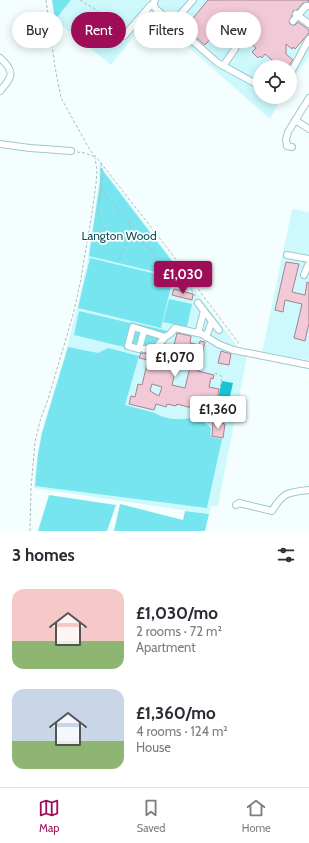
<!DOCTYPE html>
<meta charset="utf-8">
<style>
:root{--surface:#fff;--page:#f7f7f7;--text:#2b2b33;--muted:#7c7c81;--line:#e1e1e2;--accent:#9e0d58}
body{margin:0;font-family:Cabin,sans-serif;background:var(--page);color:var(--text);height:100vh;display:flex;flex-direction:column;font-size:15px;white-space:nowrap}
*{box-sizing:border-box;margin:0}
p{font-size:13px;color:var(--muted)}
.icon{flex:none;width:22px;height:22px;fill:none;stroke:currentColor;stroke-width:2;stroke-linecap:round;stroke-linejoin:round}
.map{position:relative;height:531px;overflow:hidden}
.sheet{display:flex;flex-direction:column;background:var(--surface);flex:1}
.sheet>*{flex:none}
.hud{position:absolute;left:12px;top:12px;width:285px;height:36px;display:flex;gap:8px}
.buttons{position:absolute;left:253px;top:60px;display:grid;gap:8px}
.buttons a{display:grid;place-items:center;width:44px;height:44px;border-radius:50%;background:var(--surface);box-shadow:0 2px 10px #0003;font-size:20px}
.price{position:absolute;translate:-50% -34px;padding:0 9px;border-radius:4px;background:#fff;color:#222;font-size:13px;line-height:26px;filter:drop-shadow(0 1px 2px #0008)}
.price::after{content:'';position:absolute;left:50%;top:24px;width:12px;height:9px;margin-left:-6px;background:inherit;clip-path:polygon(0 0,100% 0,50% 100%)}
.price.on{background:var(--accent);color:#fff}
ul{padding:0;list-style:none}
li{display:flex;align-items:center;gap:12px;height:100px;padding:0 12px}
li span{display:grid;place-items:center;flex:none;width:112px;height:80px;border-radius:12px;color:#555}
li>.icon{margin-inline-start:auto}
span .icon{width:48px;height:48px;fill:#fffc;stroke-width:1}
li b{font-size:17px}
h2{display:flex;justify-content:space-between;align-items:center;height:48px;padding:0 12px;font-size:17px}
.chip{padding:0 14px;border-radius:18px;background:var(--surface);box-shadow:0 2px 10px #0003;font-size:14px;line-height:36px}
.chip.on{background:var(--accent);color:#fff}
.tabs{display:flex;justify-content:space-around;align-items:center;height:56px;border-top:1px solid var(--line);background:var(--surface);font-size:11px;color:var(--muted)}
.tabs a{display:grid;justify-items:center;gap:2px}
.tabs .on{color:var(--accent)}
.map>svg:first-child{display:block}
.built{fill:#cdf9fd}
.green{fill:#77e5ef}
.water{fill:#18c4d0}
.building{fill:#f2c9d6;stroke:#a6828e;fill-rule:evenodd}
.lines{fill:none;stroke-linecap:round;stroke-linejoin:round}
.minor-casing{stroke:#9dc8cc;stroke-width:8}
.path{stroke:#afbbbc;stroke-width:1;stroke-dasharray:3 2;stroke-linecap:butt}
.minor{stroke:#fff;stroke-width:6}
.labels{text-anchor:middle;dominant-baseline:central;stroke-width:3.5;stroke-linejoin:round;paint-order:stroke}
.park-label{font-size:12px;fill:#074c51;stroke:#fff}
</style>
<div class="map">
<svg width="309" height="531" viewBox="0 0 309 531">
<rect width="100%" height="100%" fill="#f5fefe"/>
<!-- built -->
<g class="built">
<polygon points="71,0 309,0 309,56 290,84 290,67 260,67 260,97 282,97 270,119 151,14 111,65 55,20"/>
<polygon points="98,162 238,347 247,356 218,506 211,506 209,514 34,488 37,458 41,435 66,351 77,307 87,264 99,182 99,167"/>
<polygon points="292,209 309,212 309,360 262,353"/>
</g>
<!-- green -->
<g class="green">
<polygon points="52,0 71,0 55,20"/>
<polygon points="100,167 178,269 177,277 89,256 100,182"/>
<polygon points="90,258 173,278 161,328 78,308"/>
<polygon points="169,299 192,304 187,327 163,322"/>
<polygon points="79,311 130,323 130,322 168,331 164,357 146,353 145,355 124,349 124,347 74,335"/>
<path d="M68 347 98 353 108 348 139 356 125 405 155 413C168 421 183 420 198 417L211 428 210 435 212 437 222 439 207 508 35 486 38 454 42 433Z"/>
<polygon points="49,495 116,505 107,531 38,531"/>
<polygon points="120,504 183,520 185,511 209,514 205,531 114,531"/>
</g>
<!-- water -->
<polygon class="water" points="222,381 233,383 227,409 216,407"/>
<!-- building -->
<g class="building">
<polygon points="208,0 309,0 308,2 303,3 297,10 293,11 292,16 289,21 290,24 293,25 295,25 298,22 309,30 309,33 295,49 293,47 292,49 286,44 286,54 293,60 287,67 280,67 265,54 262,58 260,56 258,58 252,52 256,48 248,41 243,47 232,38 226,46 214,35 205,45 185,28"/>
<polygon points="286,262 299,264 292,292 305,295 307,282 309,283 309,323 305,341 294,338 302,304 285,300 283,312 275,310"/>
<polygon points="174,289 193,294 192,300 172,295"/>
<path d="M177 333 191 336 190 343 199 345 200 341 205 342 198 371 214 375 213 379 211 378 209 387 219 389 216 403 208 401V403L202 402 201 408 193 406 192 408 177 404 176 406 167 404 166 407 156 404 154 410 129 404 131 396 135 397 138 384 142 385 148 360 139 358 141 353 155 354 159 352 171 358ZM177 364 190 367 185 388 172 385ZM152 384 162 387 159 396 150 391Z"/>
<polygon points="221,351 231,354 229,365 218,363"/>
<polygon points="208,409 214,419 208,422 203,412"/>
<polygon points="213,422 225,424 223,438 212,436"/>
</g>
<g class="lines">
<!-- minor casing -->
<g class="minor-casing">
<g id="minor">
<path d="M155 0C153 3 153 6 156 9L218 63 260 86"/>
<polyline points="296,14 309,24"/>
<polyline points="293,21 306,6 309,6"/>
<polyline points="172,24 193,0"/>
<polyline points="124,36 150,6 154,4"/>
<path d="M0 58C16 72 12 77 0 91"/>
<polyline points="223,66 235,49"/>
<polyline points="290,74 309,39"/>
<polyline points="295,120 309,129"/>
<polyline points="0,144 30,148 71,151"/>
<polyline points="292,147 287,146 286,140 288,132 309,98"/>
<polyline points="287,255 309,259"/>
<polyline points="304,275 308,265 309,265"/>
<polyline points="198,303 204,311"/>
<polyline points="212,321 219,330"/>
<polyline points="144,331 139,349 128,346 133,327 165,337 170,334 175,328 202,334 218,344 233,350 309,365"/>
<polyline points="198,333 204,311 212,321 206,337"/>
<polyline points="144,349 155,349 165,337"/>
<path d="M236 505 239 503 272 511C283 492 289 492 309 490"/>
</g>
</g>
<!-- path -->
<g class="path">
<polyline points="46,0 55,67 61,98 90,150 101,163 168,249 240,345"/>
<polyline points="80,0 95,9 120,32"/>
<polyline points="77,152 85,153 95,157"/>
<path d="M101 163 103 174 98 214 102 224 106 231 114 238 123 240H135L140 241 153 251 156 258V265C159 268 164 272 168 272 172 272 174 271 178 271L189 285 196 298"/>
<polyline points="102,190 108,199 114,205 123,216 128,221 130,226 132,233 126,245 122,252 119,261"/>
<polyline points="215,373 220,375 222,377 217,401"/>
<polyline points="30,531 31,488 35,442 40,421 49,396 73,315 80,284 92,213 96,184 97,170 95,158"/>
</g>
<!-- minor -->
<use href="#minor" class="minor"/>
</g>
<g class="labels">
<!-- park labels -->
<g class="park-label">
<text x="119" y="235">Langton Wood</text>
</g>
</g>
</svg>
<div class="buttons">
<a><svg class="icon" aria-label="locate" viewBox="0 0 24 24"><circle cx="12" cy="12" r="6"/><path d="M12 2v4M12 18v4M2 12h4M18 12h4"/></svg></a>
</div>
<b class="price on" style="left:183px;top:295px">£1,030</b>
<b class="price" style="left:175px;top:378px">£1,070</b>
<b class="price" style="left:218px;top:430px">£1,360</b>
<div class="hud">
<a class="chip">Buy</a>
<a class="chip on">Rent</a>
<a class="chip">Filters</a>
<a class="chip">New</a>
</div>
</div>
<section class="sheet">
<h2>3 homes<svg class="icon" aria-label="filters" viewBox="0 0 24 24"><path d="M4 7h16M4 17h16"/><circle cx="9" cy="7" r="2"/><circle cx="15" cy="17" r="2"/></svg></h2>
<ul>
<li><span style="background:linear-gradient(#f6c9c9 65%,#8fb573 0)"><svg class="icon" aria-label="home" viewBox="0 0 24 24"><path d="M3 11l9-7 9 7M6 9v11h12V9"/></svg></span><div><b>£1,030/mo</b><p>2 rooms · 72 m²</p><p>Apartment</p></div></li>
<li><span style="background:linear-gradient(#c9d6e8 65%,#8fb573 0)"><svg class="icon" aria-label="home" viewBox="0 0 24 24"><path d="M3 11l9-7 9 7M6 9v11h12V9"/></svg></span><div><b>£1,360/mo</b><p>4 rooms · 124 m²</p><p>House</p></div></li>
</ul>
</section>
<nav class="tabs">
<a class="on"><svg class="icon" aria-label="map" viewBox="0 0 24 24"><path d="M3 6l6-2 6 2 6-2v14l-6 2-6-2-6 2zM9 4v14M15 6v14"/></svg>Map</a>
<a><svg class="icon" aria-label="saved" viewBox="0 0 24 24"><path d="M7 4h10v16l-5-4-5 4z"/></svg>Saved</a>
<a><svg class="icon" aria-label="home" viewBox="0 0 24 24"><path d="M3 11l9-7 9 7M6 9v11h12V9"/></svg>Home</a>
</nav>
